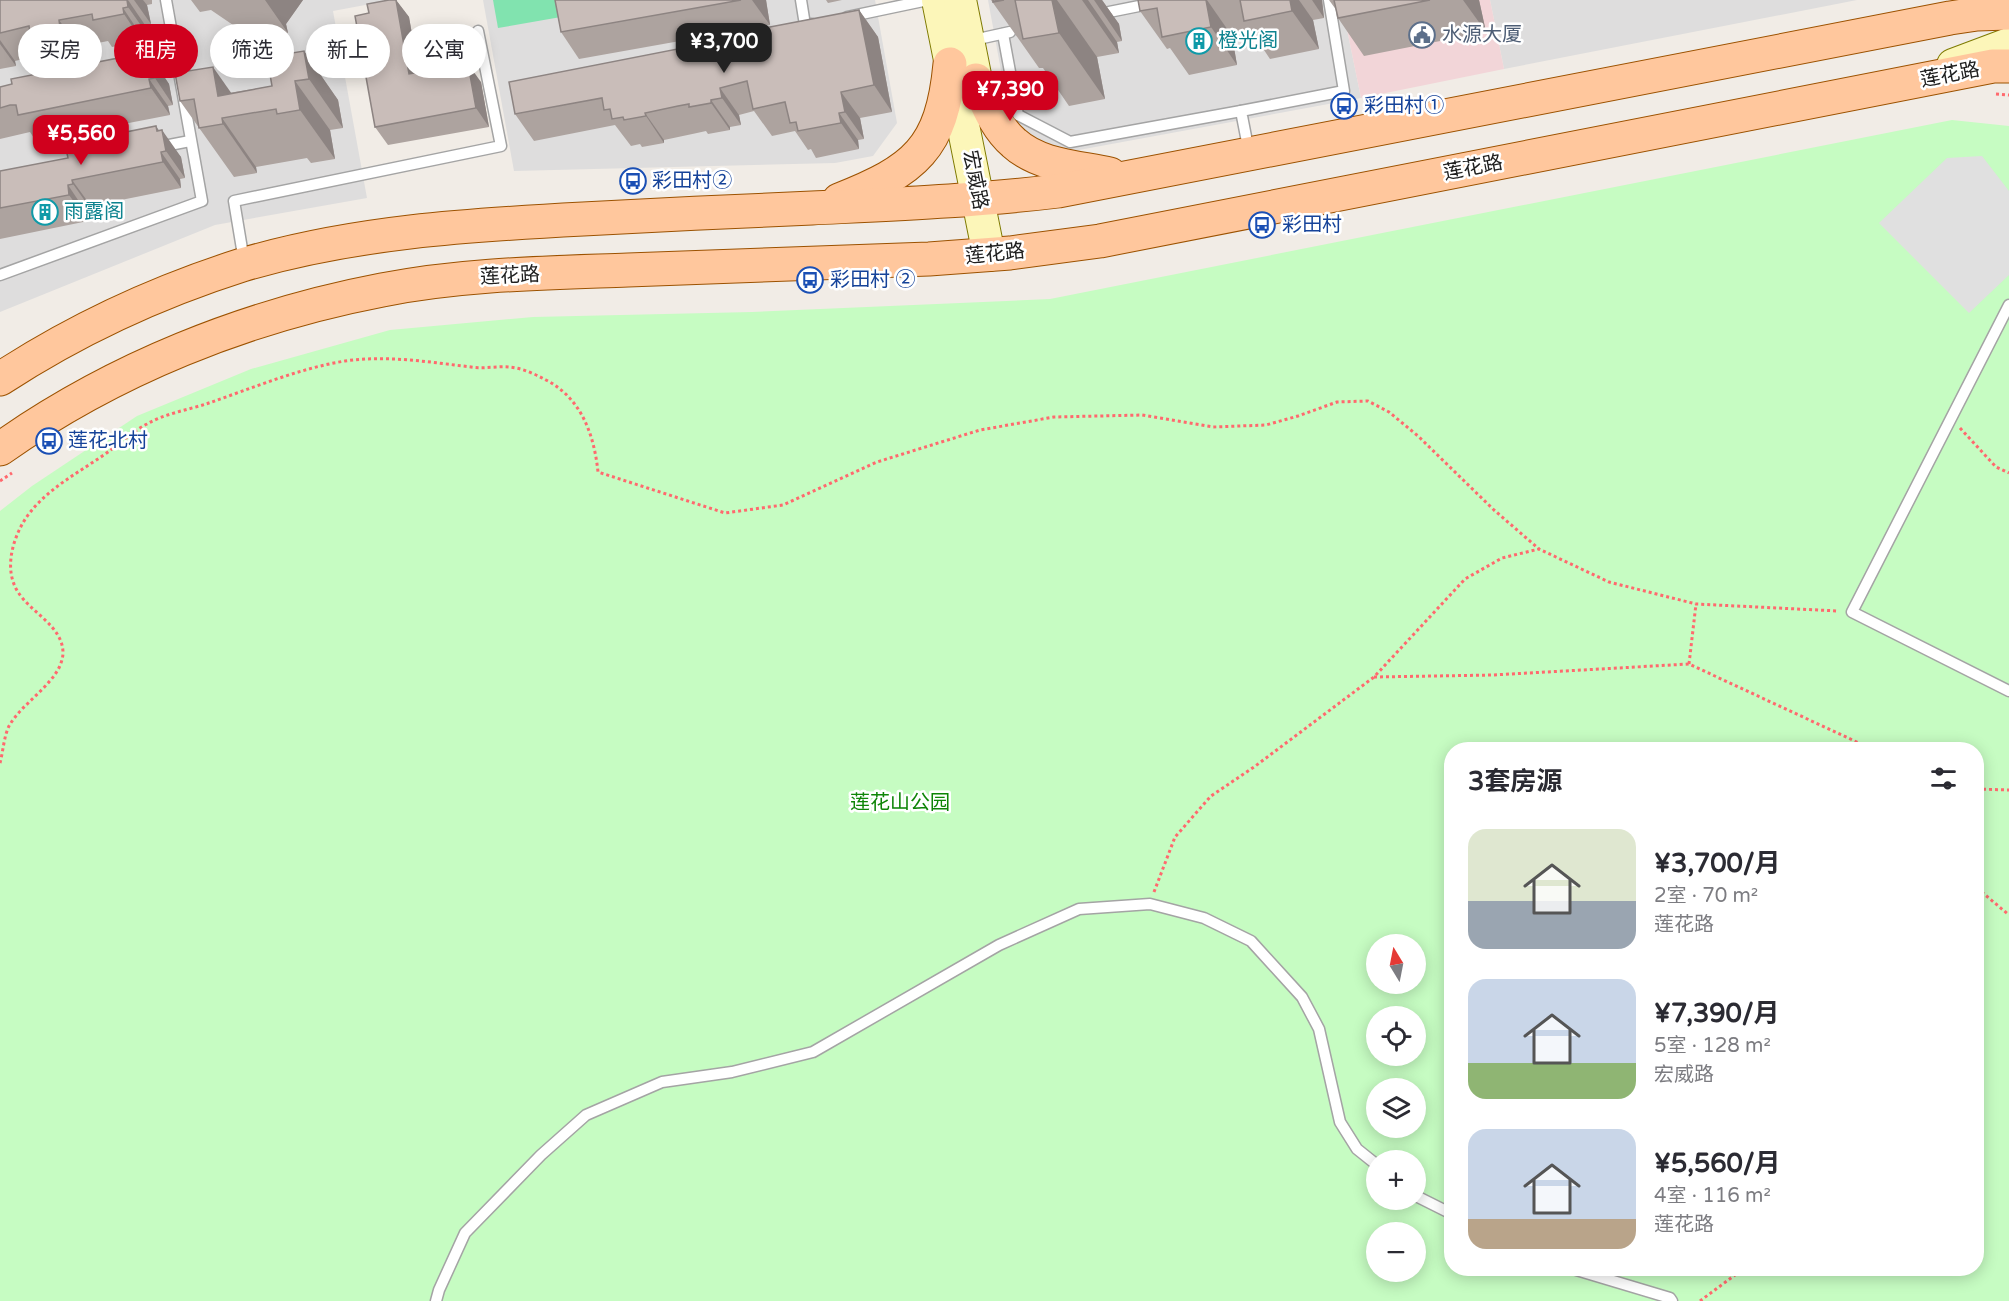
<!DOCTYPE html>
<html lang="zh">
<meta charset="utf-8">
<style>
:root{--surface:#fff;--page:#f7f7f7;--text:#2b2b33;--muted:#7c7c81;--accent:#d0001d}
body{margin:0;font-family:"Varela Round","Noto Sans SC",sans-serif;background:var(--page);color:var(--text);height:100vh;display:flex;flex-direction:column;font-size:22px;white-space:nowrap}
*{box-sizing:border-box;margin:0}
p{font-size:20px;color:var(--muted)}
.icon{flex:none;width:33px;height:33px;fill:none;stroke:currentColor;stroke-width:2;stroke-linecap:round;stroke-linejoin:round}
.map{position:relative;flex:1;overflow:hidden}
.details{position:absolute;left:1444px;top:742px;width:540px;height:534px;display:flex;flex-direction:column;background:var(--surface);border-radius:24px;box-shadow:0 3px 15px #0003}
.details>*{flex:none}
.top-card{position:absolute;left:18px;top:24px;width:570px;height:54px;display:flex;gap:12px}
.needle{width:39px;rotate:350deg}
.buttons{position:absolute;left:1366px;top:934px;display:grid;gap:12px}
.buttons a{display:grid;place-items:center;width:60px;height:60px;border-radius:50%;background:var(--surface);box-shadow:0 3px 15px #0003;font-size:30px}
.price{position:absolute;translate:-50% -51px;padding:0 14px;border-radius:12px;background:var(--accent);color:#fff;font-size:20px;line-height:39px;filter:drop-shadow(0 2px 3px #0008)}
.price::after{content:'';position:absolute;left:50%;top:36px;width:18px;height:14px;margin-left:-9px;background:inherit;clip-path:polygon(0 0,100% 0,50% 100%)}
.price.on{background:#222;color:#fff}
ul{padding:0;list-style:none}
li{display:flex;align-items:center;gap:18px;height:150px;padding:0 24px}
li span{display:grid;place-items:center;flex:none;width:168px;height:120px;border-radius:18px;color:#555}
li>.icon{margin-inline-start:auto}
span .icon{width:72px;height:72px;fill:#fffc;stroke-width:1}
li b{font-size:26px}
h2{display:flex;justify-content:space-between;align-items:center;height:72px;padding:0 24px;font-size:26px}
.pill{padding:0 21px;border-radius:27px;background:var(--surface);box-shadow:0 3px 15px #0003;font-size:21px;line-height:54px}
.pill.on{background:var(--accent);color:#fff}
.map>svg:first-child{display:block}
.residential{fill:#dedddd}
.commercial{fill:#f2d5d8}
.park{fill:#c6fcc2;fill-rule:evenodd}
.pitch{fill:#81e3af}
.parking{fill:#e0e0e0}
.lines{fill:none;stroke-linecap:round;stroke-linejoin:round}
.lane-casing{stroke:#a4a4a4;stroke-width:13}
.secondary-casing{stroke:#7e7a00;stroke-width:34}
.primary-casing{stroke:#9c5200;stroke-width:35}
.path{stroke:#ff696e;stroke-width:3;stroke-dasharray:3 3;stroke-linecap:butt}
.lane{stroke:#fff;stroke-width:10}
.secondary{stroke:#fcf6b9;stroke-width:32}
.primary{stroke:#ffc79d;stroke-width:33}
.wall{fill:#ada39f}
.shaded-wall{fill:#8d8482}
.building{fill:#c9bdb9;stroke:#8d8482;stroke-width:1.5}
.labels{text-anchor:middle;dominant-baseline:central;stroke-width:5;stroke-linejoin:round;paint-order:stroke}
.service-label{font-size:20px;fill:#4e5e75;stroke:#fff;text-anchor:start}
.culture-label{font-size:20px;fill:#0d838f;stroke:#fff;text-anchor:start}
.street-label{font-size:20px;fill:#202020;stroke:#fff}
.transit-label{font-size:20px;fill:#164399;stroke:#fff;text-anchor:start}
.park-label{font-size:20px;fill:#0e8507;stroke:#fff}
</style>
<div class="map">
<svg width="2009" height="1301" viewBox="0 0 2009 1301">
<rect width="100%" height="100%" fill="#f1ece6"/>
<!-- residential -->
<g class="residential">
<polygon points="0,0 392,0 333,11 367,198 215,225 0,312"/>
<polygon points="483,0 875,0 897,123 873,156 835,163 514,171"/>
<polygon points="988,0 1341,0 1361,98 1068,152 1037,141 1009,114"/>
<polygon points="1490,0 1857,0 1504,69"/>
</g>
<!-- commercial -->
<polygon class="commercial" points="1341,0 1490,0 1504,69 1361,98"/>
<!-- park -->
<path class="park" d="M1952 120 2009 126V1301H0V511L32 486 137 416 251 369 390 330 533 317 752 312 1050 299ZM1452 750H1977V1269H1452ZM1377 945H1416V984H1377ZM1377 1017H1416V1056H1377ZM1377 1089H1416V1128H1377ZM1377 1161H1416V1200H1377ZM1377 1233H1416V1272H1377Z"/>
<!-- pitch -->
<polygon class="pitch" points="493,0 576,0 578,14 498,28"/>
<!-- parking -->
<polygon class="parking" points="1982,156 2009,191 2009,275 1969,313 1879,223 1947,158"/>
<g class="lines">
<!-- lane casing -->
<g class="lane-casing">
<g id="lane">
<polyline points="801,0 805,25 812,24"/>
<polyline points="1099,14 1169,0"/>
<polyline points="847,17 928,0"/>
<polyline points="1003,34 1018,115 1070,142 1241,111"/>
<polyline points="969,41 1010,32"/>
<polyline points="142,68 176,61"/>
<polyline points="159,147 190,141"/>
<polyline points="1249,152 1241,111 1344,91 1329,0"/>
<polyline points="244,261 234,201 501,146 478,31"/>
<polyline points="0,275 202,201 166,0"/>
<polyline points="2009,305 1852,612 2009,691"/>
<polyline points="1416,1196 1452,1214"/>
<polyline points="1573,1269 1670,1298 1672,1301"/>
<polyline points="436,1301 439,1290 465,1233 541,1155 586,1115 662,1082 732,1072 813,1052 999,945 1079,909 1150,904 1204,918 1251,941 1302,997 1319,1029 1340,1122 1357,1149 1377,1165"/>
</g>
</g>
<!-- secondary casing -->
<g class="secondary-casing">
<g id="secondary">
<polyline points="938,0 989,255"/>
<polyline points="960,0 981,105"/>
<polyline points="1953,65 2009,44"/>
</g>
</g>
<!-- primary casing -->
<g class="primary-casing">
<g id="primary">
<path d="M976 80C986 101 995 127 1014 143 1039 166 1078 167 1110 174"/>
<path d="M839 200C915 170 942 149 950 64"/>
<path d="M0 379C75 330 157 292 242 265 353 232 468 225 583 219 659 215 736 211 812 208 895 204 976 201 1058 191L1950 18 1977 14 2009 13"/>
<path d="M0 449C113 369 246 316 382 290 463 274 546 273 628 270 728 267 828 263 929 259L1010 253 1100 241 1993 66H2009"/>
</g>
</g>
<!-- path -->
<g class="path">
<polyline points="1996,94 2009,95"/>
<polyline points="1960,428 1996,467 2009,473"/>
<polyline points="0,481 12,473"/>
<polyline points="1689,664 1696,604"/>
<polyline points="1374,677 1493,675 1689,664 1874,750"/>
<path d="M0 763C3 752 4 736 9 726 23 701 62 681 63 653 63 626 31 613 18 592 3 569 13 536 28 515 49 487 80 472 108 452 120 443 133 431 147 424 164 414 187 410 206 404 250 389 300 368 345 361 387 355 429 362 471 367 484 369 497 366 509 367 522 368 535 374 546 380 581 398 594 434 598 472L725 513 783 505 877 462 980 430 1054 417 1142 415 1213 427 1266 425 1298 416 1337 402 1368 401 1389 412 1418 436 1494 510 1539 549"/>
<polyline points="1977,789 2009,790"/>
<polyline points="1977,888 2009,915"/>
<polyline points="1154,892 1175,837 1211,796 1254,767 1374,677 1465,579 1502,558 1539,549 1609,582 1696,604 1838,611"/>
<polyline points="1700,1301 1743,1269"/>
</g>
<!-- lane -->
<use href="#lane" class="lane"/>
<!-- secondary -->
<use href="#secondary" class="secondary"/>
<!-- primary -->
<use href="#primary" class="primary"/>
</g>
<!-- wall -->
<g class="wall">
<polygon points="0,0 152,0 152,4 147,5 151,24 145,25 147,34 141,35 142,41 112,47 108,41 78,47 79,54 49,60 44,54 15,61 16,66 0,69"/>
<polygon points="191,0 303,0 286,24 288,33 244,41 233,25 211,10 200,12"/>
<polygon points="389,0 396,0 409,17 419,72 481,82 489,127 388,145 375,127 369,13"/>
<polygon points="555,0 766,0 770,25 579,59 561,32"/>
<polygon points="826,0 842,0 828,3"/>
<polygon points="991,0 1102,0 1119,24 1122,41 1117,42 1119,53 1097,57 1105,99 1069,106 1043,68 1039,68 1032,58"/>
<polygon points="1138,0 1322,0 1324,18 1313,20 1319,49 1270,59 1252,32 1232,36 1237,65 1189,75 1170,48 1167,49 1140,11"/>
<polygon points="1329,0 1479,0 1486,32 1364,56 1338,18 1337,11"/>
<polygon points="859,10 878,37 892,112 860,118 864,139 858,140 859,149 816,158 811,149 808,150 795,131 772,136 754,111 739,115 741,125 730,127 730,130 708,134 706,131 697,133 664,140 664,143 642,147 640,144 631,146 615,125 534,141 515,114 739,37"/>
<polygon points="304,51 338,100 343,128 330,130 335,159 311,163 307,158 256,167 257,173 234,177 180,101 272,86"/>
<polygon points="151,57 169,84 173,105 168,106 170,115 36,141 30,132 0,139 0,87"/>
<polygon points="159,131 181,157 185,178 180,179 181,188 91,206 92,211 86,212 88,221 0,239 0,171 68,158"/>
</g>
<!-- shaded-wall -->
<g class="shaded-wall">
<polygon points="127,0 128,0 145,25 147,34 128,7"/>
<polygon points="134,0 143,0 147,5 151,24"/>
<polygon points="265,0 303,0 286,24 288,33"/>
<polygon points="396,0 409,17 422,93 409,74"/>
<polygon points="752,0 766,0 770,25"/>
<polygon points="1052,0 1057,0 1097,57 1105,99 1059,33"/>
<polygon points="1082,0 1088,0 1117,42 1119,53"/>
<polygon points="1094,0 1102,0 1119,24 1122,41"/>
<polygon points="1206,0 1207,0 1232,36 1237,65 1211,27"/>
<polygon points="1290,0 1299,0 1313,20 1319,49 1292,11"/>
<polygon points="1312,0 1322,0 1324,18"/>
<polygon points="1463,0 1479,0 1486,32"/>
<polygon points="123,8 141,35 142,41 124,14"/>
<polygon points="859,10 878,37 892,112 874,85"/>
<polygon points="59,20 78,47 79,54 60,27"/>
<polygon points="0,40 15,61 16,66 0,44"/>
<polygon points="304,51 338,100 343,128 309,79"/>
<polygon points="144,53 152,64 151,57 169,84 173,105 155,78 145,58"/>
<polygon points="468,64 481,82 489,127 476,108"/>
<polygon points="213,67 246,114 218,96"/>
<polygon points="149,79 168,106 170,115 151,88"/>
<polygon points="295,81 330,130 335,159 300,110"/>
<polygon points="720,88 739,115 741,125 722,98"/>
<polygon points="841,92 860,118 864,139 845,112"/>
<polygon points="711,100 730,127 730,130 711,103"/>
<polygon points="645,113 664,140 664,143 646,116"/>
<polygon points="839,113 858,140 859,149 841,123"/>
<polygon points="222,118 256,167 257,173 223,124"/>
<polygon points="156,126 164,138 162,130 181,157 185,178 166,151 157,131"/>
<polygon points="161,152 180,179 181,188 163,162"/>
<polygon points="72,180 91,206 92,211 73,184"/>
<polygon points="68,185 86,212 88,221 69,195"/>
</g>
<!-- building -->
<g class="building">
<polygon points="0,0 127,0 128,7 123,8 124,14 93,20 92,14 59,20 60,27 30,33 29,26 0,33"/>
<polygon points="389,0 396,0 409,74 468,64 476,108 375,127 355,16 369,13 367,4"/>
<polygon points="555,0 741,0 561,32"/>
<polygon points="993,0 1004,0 993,2"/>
<polygon points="1015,0 1052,0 1059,33 1023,39"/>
<polygon points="1138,0 1206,0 1211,27 1162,37 1157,8 1140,11"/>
<polygon points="1240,0 1290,0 1292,11 1244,21"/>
<polygon points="1334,0 1430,0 1338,18"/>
<polygon points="859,10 874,85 841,92 845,112 839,113 841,123 798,131 796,122 790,123 785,102 753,109 747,81 720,88 722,98 711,100 711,103 689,107 689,104 678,106 645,113 646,116 624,120 623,117 612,119 610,109 604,110 602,98 515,114 509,82 739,37 738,33"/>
<polygon points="304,51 309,79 295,81 300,110 277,114 276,109 222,118 223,124 199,128 194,99 180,101 175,73 213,67 218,96 272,86 267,57"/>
<polygon points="144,53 145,58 151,57 155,78 149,79 151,88 18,115 16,105 10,105 0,108 0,87 12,84 11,79"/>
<polygon points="156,126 157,131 162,130 166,151 161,152 163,162 72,180 73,184 68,185 69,195 0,208 0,171 68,158 66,149 72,148 71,143"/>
</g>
<!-- icons -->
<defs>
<g id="civic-ring" transform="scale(1.35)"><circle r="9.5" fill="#fff" stroke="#5c6f8a" stroke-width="1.5"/><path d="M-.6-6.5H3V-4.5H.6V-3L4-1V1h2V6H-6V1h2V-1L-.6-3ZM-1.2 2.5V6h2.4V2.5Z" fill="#5c6f8a"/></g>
<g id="building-ring" transform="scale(1.35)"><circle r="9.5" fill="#fff" stroke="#0f9aa8" stroke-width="1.5"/><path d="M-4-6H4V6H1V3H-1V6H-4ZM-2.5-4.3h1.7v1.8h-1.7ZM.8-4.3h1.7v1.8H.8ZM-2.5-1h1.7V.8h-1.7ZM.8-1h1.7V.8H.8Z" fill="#0f9aa8"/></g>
<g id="bus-ring" transform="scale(1.35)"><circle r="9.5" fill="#fff" stroke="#1a4fb4" stroke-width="1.5"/><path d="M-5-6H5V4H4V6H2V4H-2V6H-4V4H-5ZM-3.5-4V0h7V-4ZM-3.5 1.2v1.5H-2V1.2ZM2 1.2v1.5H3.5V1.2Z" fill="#1a4fb4"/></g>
</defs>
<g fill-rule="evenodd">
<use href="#civic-ring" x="1422" y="35"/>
<use href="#building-ring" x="1199" y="41"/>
<use href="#bus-ring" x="1344" y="106"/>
<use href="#bus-ring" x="633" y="181"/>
<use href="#building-ring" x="45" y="212"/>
<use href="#bus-ring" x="1262" y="225"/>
<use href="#bus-ring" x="810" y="280"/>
<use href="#bus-ring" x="49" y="441"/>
</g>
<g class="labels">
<!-- service labels -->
<g class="service-label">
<text x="1442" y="35">水源大厦</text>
</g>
<!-- culture labels -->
<g class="culture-label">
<text x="1218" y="41">橙光阁</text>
<text x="64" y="212">雨露阁</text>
</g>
<!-- street labels -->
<g class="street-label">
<text transform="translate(1950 75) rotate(-11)">莲花路</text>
<text transform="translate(1473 168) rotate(-11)">莲花路</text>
<text transform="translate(975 180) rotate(79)">宏威路</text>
<text transform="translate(995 254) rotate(-6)">莲花路</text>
<text transform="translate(510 276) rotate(-3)">莲花路</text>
</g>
<!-- transit labels -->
<g class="transit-label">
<text x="1364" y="106">彩田村①</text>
<text x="652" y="181">彩田村②</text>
<text x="1282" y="225">彩田村</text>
<text x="830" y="280">彩田村 ②</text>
<text x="68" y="441">莲花北村</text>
</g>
<!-- park labels -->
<g class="park-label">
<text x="900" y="803">莲花山公园</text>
</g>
</g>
</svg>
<div class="buttons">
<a><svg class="needle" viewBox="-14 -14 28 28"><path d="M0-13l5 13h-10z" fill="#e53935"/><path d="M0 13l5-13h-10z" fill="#7c7c81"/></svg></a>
<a><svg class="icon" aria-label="locate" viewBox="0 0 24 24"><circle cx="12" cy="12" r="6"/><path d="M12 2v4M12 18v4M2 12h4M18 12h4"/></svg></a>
<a><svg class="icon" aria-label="layers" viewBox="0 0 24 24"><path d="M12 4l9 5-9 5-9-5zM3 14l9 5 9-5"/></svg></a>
<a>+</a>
<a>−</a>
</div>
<b class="price on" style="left:724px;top:74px">¥3,700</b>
<b class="price" style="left:1010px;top:122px">¥7,390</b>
<b class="price" style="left:81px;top:166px">¥5,560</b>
<div class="top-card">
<a class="pill">买房</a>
<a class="pill on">租房</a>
<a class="pill">筛选</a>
<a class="pill">新上</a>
<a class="pill">公寓</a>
</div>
<section class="details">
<h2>3套房源<svg class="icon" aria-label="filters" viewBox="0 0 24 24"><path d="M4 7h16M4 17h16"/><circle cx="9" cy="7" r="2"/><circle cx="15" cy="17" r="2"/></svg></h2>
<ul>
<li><span style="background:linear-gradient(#dfe7d0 60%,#9aa5b1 0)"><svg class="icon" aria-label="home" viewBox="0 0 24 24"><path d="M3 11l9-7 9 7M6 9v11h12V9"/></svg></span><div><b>¥3,700/月</b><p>2室 · 70 m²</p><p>莲花路</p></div></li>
<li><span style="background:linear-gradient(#c9d6e8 70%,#8fb573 0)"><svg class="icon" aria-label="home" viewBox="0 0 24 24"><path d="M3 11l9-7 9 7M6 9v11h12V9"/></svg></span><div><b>¥7,390/月</b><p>5室 · 128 m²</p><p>宏威路</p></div></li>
<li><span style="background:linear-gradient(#c9d6e8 75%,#b9a48a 0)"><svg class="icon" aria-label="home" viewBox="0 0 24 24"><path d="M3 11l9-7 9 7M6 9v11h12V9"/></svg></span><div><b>¥5,560/月</b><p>4室 · 116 m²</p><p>莲花路</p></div></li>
</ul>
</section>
</div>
